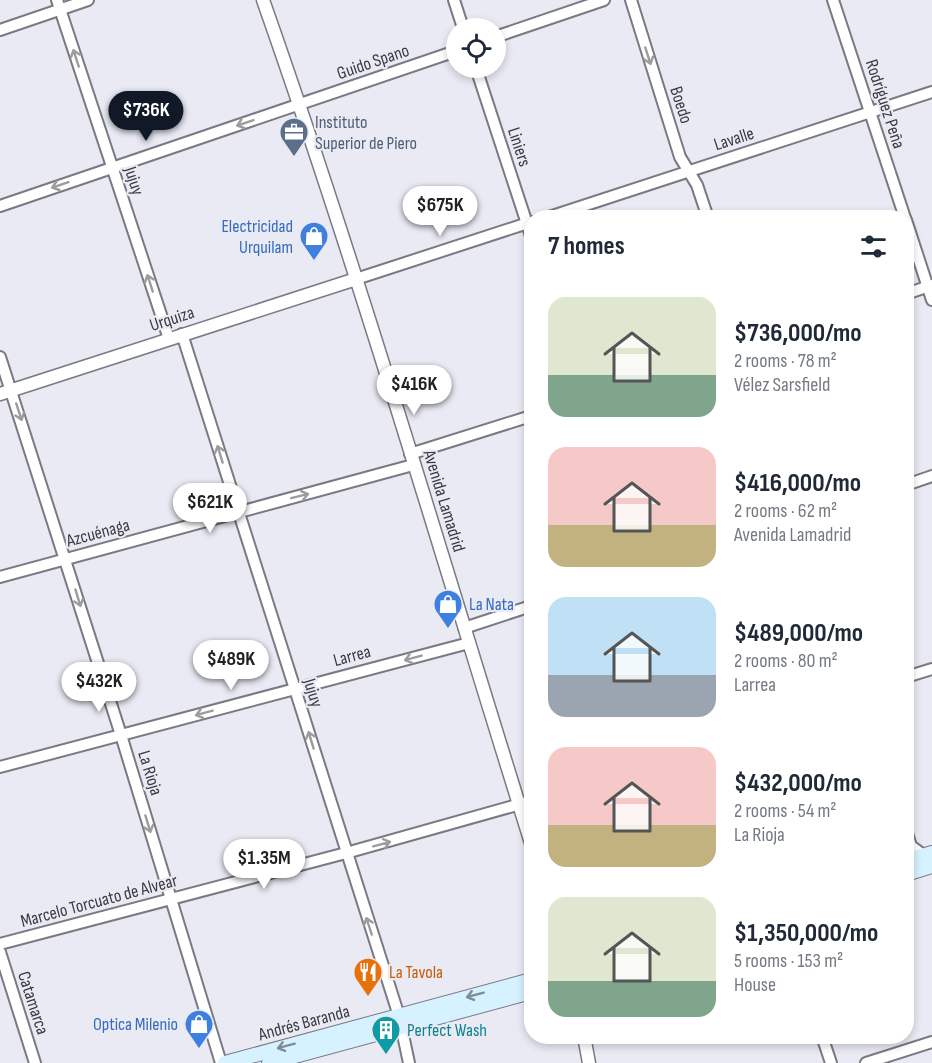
<!DOCTYPE html>
<meta charset="utf-8">
<style>
:root{--surface:#fff;--page:#f2f2f3;--text:#1f2937;--muted:#747a83;--accent:#111827}
body{margin:0;font-family:"Sofia Sans Condensed",sans-serif;background:var(--page);color:var(--text);height:100vh;display:flex;flex-direction:column;font-size:22px;white-space:nowrap}
*{box-sizing:border-box;margin:0}
p{font-size:20px;color:var(--muted)}
.icon{flex:none;width:33px;height:33px;fill:none;stroke:currentColor;stroke-width:2;stroke-linecap:round;stroke-linejoin:round}
.map{position:relative;flex:1;overflow:hidden}
.sheet{position:absolute;left:524px;top:210px;width:390px;height:834px;display:flex;flex-direction:column;background:var(--surface);border-radius:24px;box-shadow:0 3px 9px #0003}
.sheet>*{flex:none}
.tools{position:absolute;left:446px;top:18px;display:grid;gap:12px}
.tools a{display:grid;place-items:center;width:60px;height:60px;border-radius:50%;background:var(--surface);box-shadow:0 3px 9px #0003;font-size:30px}
.price{position:absolute;translate:-50% -51px;padding:0 14px;border-radius:21px;background:#fff;color:#222;font-size:20px;line-height:39px;filter:drop-shadow(0 2px 3px #0008)}
.price::after{content:'';position:absolute;left:50%;top:36px;width:18px;height:14px;margin-left:-9px;background:inherit;clip-path:polygon(0 0,100% 0,50% 100%)}
.price.selected{background:var(--accent);color:#fff}
ul{padding:0;list-style:none}
li{display:flex;align-items:center;gap:18px;height:150px;padding:0 24px}
li span{display:grid;place-items:center;flex:none;width:168px;height:120px;border-radius:18px;color:#555}
li>.icon{margin-inline-start:auto}
span .icon{width:72px;height:72px;fill:#fffc;stroke-width:1}
li b{font-size:26px}
h2{display:flex;justify-content:space-between;align-items:center;height:72px;padding:0 24px;font-size:26px}
.map>svg:first-child{display:block}
.lines{fill:none;stroke-linecap:round;stroke-linejoin:round}
.minor-casing{stroke:#797a82;stroke-width:14}
.tertiary-casing{stroke:#797a82;stroke-width:15}
.secondary-casing{stroke:#797a82;stroke-width:16}
.minor{stroke:#fff;stroke-width:10}
.tertiary{stroke:#fff;stroke-width:12}
.secondary{stroke:#d6f1ff;stroke-width:14}
.oneway{stroke:#9c9c9e}
.oneway2{stroke:#808c95}
.labels{text-anchor:middle;dominant-baseline:central;stroke-width:4.5;stroke-linejoin:round;paint-order:stroke}
.street-label{font-size:18px;fill:#3a3a3e;stroke:#e9eaf4}
.service-label{font-size:18px;fill:#4e5e75;stroke:#e9eaf4;text-anchor:start}
.shop-label{font-size:18px;fill:#366cbe;stroke:#e9eaf4;text-anchor:end}
.food-label{font-size:18px;fill:#c56008;stroke:#e9eaf4;text-anchor:start}
.culture-label{font-size:18px;fill:#0d838f;stroke:#e9eaf4;text-anchor:start}
</style>
<div class="map">
<svg width="932" height="1063" viewBox="0 0 932 1063">
<rect width="100%" height="100%" fill="#e9eaf4"/>
<g class="lines">
<!-- minor casing -->
<g class="minor-casing">
<g id="minor">
<polyline points="57,0 169,339"/>
<polyline points="454,0 463,28"/>
<polyline points="631,0 680,157 697,185 708,218"/>
<polyline points="833,0 905,218"/>
<polyline points="0,30 88,0"/>
<polyline points="495,37 604,0"/>
<polyline points="476,68 531,236"/>
<polyline points="0,206 456,51"/>
<polyline points="546,218 932,92"/>
<polyline points="906,220 932,300"/>
<polyline points="356,279 531,222"/>
<polyline points="906,294 932,285"/>
<polyline points="182,334 399,1016 409,1063"/>
<polyline points="0,357 121,735 221,1063"/>
<polyline points="410,454 531,416"/>
<polyline points="906,485 932,476"/>
<polyline points="0,577 413,465"/>
<polyline points="464,628 531,606"/>
<polyline points="906,677 932,669"/>
<polyline points="0,767 469,643"/>
<polyline points="906,830 911,846 926,857"/>
<polyline points="0,944 346,853 531,801"/>
<polyline points="0,952 35,1063"/>
<polyline points="822,1036 831,1063"/>
<polyline points="866,1063 932,1042"/>
</g>
</g>
<!-- tertiary casing -->
<g class="tertiary-casing">
<g id="tertiary">
<path d="M263 0C361 278 443 562 531 843"/>
<polyline points="0,394 356,279"/>
<polyline points="584,1036 589,1063"/>
</g>
</g>
<!-- secondary casing -->
<g class="secondary-casing">
<g id="secondary">
<polyline points="906,861 932,853"/>
<polyline points="906,874 932,866"/>
<polyline points="225,1063 531,980"/>
<polyline points="269,1063 531,992"/>
</g>
</g>
<!-- minor -->
<use href="#minor" class="minor"/>
<!-- tertiary -->
<use href="#tertiary" class="tertiary"/>
<!-- secondary -->
<use href="#secondary" class="secondary"/>
</g>
<!-- one-way arrows -->
<defs><path id="oneway-shaft" d="M-6 0H5M1.5-3L5.5 0L1.5 3" fill="none" stroke-width="1.6" stroke-linecap="round" stroke-linejoin="round" transform="scale(1.5)"/></defs>
<g class="oneway">
<use href="#oneway-shaft" transform="translate(648 56) rotate(72)"/>
<use href="#oneway-shaft" transform="translate(76 58) rotate(-108)"/>
<use href="#oneway-shaft" transform="translate(245 123) rotate(161)"/>
<use href="#oneway-shaft" transform="translate(60 185) rotate(161)"/>
<use href="#oneway-shaft" transform="translate(150 283) rotate(-108)"/>
<use href="#oneway-shaft" transform="translate(19 412) rotate(72)"/>
<use href="#oneway-shaft" transform="translate(220 454) rotate(-107)"/>
<use href="#oneway-shaft" transform="translate(300 496) rotate(-14)"/>
<use href="#oneway-shaft" transform="translate(78 598) rotate(73)"/>
<use href="#oneway-shaft" transform="translate(413 658) rotate(165)"/>
<use href="#oneway-shaft" transform="translate(204 713) rotate(165)"/>
<use href="#oneway-shaft" transform="translate(311 740) rotate(-107)"/>
<use href="#oneway-shaft" transform="translate(148 824) rotate(73)"/>
<use href="#oneway-shaft" transform="translate(382 844) rotate(-15)"/>
<use href="#oneway-shaft" transform="translate(369 926) rotate(-108)"/>
</g>
<g class="oneway2">
<use href="#oneway-shaft" transform="translate(475 995) rotate(165)"/>
<use href="#oneway-shaft" transform="translate(286 1046) rotate(165)"/>
</g>
<!-- icons -->
<defs>
<g id="office-pin" transform="scale(1.5)"><path d="M0 17L-7.5 6A9.5 9.5 0 1 1 7.5 6Z" fill="#5c6f8a" stroke="#e9eaf4"/><path d="M-6-3h4V-5.5h4V-3h4V5H-6ZM-1-4.5V-3h2v-1.5ZM-6 0V1H6V0Z" fill="#fff"/></g>
<g id="shop-pin" transform="scale(1.5)"><path d="M0 17L-7.5 6A9.5 9.5 0 1 1 7.5 6Z" fill="#3f7fe0" stroke="#e9eaf4"/><path d="M-5-2.5h2.3a2.7 3.5 0 0 1 5.4 0H5L5.5 6h-11ZM-1.5-2.5h3a1.5 2.3 0 0 0-3 0Z" fill="#fff"/></g>
<g id="restaurant-pin" transform="scale(1.5)"><path d="M0 17L-7.5 6A9.5 9.5 0 1 1 7.5 6Z" fill="#e8710a" stroke="#e9eaf4"/><path d="M-5-6h1v4h1v-4h1v4h1v-4h1v5L-1.5 .5V6h-2V.5L-5-1ZM5-6V6H3V1.5H1.5Q1.5-4 5-6Z" fill="#fff"/></g>
<g id="building-pin" transform="scale(1.5)"><path d="M0 17L-7.5 6A9.5 9.5 0 1 1 7.5 6Z" fill="#0f9aa8" stroke="#e9eaf4"/><path d="M-4-6H4V6H1V3H-1V6H-4ZM-2.5-4.3h1.7v1.8h-1.7ZM.8-4.3h1.7v1.8H.8ZM-2.5-1h1.7V.8h-1.7ZM.8-1h1.7V.8H.8Z" fill="#fff"/></g>
</defs>
<g fill-rule="evenodd">
<use href="#office-pin" x="294" y="132"/>
<use href="#shop-pin" x="314" y="236"/>
<use href="#shop-pin" x="448" y="604"/>
<use href="#restaurant-pin" x="368" y="972"/>
<use href="#shop-pin" x="199" y="1024"/>
<use href="#building-pin" x="386" y="1030"/>
</g>
<g class="labels">
<!-- street labels -->
<g class="street-label">
<text transform="translate(373 62) rotate(-19)">Guido Spano</text>
<text transform="translate(885 104) rotate(72)">Rodríguez Peña</text>
<text transform="translate(681 105) rotate(72)">Boedo</text>
<text transform="translate(734 139) rotate(-18)">Lavalle</text>
<text transform="translate(519 147) rotate(72)">Liniers</text>
<text transform="translate(134 181) rotate(72)">Jujuy</text>
<text transform="translate(172 319) rotate(-18)">Urquiza</text>
<text transform="translate(444 501) rotate(73)">Avenida Lamadrid</text>
<text transform="translate(98 533) rotate(-15)">Azcuénaga</text>
<text transform="translate(352 656) rotate(-15)">Larrea</text>
<text transform="translate(313 693) rotate(73)">Jujuy</text>
<text transform="translate(150 773) rotate(73)">La Rioja</text>
<text transform="translate(99 901) rotate(-15)">Marcelo Torcuato de Alvear</text>
<text transform="translate(33 1003) rotate(72)">Catamarca</text>
<text transform="translate(304 1023) rotate(-15)">Andrés Baranda</text>
</g>
<!-- service labels -->
<g class="service-label">
<text x="315" y="122">Instituto<tspan x="315" dy="21">Superior de Piero</tspan></text>
</g>
<!-- shop labels -->
<g class="shop-label">
<text x="293" y="226">Electricidad<tspan x="293" dy="21">Urquilam</tspan></text>
<text x="469" y="604" text-anchor="start">La Nata</text>
<text x="178" y="1024">Optica Milenio</text>
</g>
<!-- food labels -->
<g class="food-label">
<text x="389" y="972">La Tavola</text>
</g>
<!-- culture labels -->
<g class="culture-label">
<text x="407" y="1030">Perfect Wash</text>
</g>
</g>
</svg>
<div class="tools">
<a><svg class="icon" aria-label="locate" viewBox="0 0 24 24"><circle cx="12" cy="12" r="6"/><path d="M12 2v4M12 18v4M2 12h4M18 12h4"/></svg></a>
</div>
<b class="price selected" style="left:146px;top:142px">$736K</b>
<b class="price" style="left:440px;top:237px">$675K</b>
<b class="price" style="left:414px;top:416px">$416K</b>
<b class="price" style="left:210px;top:534px">$621K</b>
<b class="price" style="left:231px;top:691px">$489K</b>
<b class="price" style="left:99px;top:713px">$432K</b>
<b class="price" style="left:264px;top:890px">$1.35M</b>
<section class="sheet">
<h2>7 homes<svg class="icon" aria-label="filters" viewBox="0 0 24 24"><path d="M4 7h16M4 17h16"/><circle cx="9" cy="7" r="2"/><circle cx="15" cy="17" r="2"/></svg></h2>
<ul>
<li><span style="background:linear-gradient(#dfe7d0 65%,#7fa58c 0)"><svg class="icon" aria-label="home" viewBox="0 0 24 24"><path d="M3 11l9-7 9 7M6 9v11h12V9"/></svg></span><div><b>$736,000/mo</b><p>2 rooms · 78 m²</p><p>Vélez Sarsfield</p></div></li>
<li><span style="background:linear-gradient(#f6c9c9 65%,#c2b280 0)"><svg class="icon" aria-label="home" viewBox="0 0 24 24"><path d="M3 11l9-7 9 7M6 9v11h12V9"/></svg></span><div><b>$416,000/mo</b><p>2 rooms · 62 m²</p><p>Avenida Lamadrid</p></div></li>
<li><span style="background:linear-gradient(#bfe0f5 65%,#9aa5b1 0)"><svg class="icon" aria-label="home" viewBox="0 0 24 24"><path d="M3 11l9-7 9 7M6 9v11h12V9"/></svg></span><div><b>$489,000/mo</b><p>2 rooms · 80 m²</p><p>Larrea</p></div></li>
<li><span style="background:linear-gradient(#f6c9c9 65%,#c2b280 0)"><svg class="icon" aria-label="home" viewBox="0 0 24 24"><path d="M3 11l9-7 9 7M6 9v11h12V9"/></svg></span><div><b>$432,000/mo</b><p>2 rooms · 54 m²</p><p>La Rioja</p></div></li>
<li><span style="background:linear-gradient(#dfe7d0 70%,#7fa58c 0)"><svg class="icon" aria-label="home" viewBox="0 0 24 24"><path d="M3 11l9-7 9 7M6 9v11h12V9"/></svg></span><div><b>$1,350,000/mo</b><p>5 rooms · 153 m²</p><p>House</p></div></li>
</ul>
</section>
</div>
